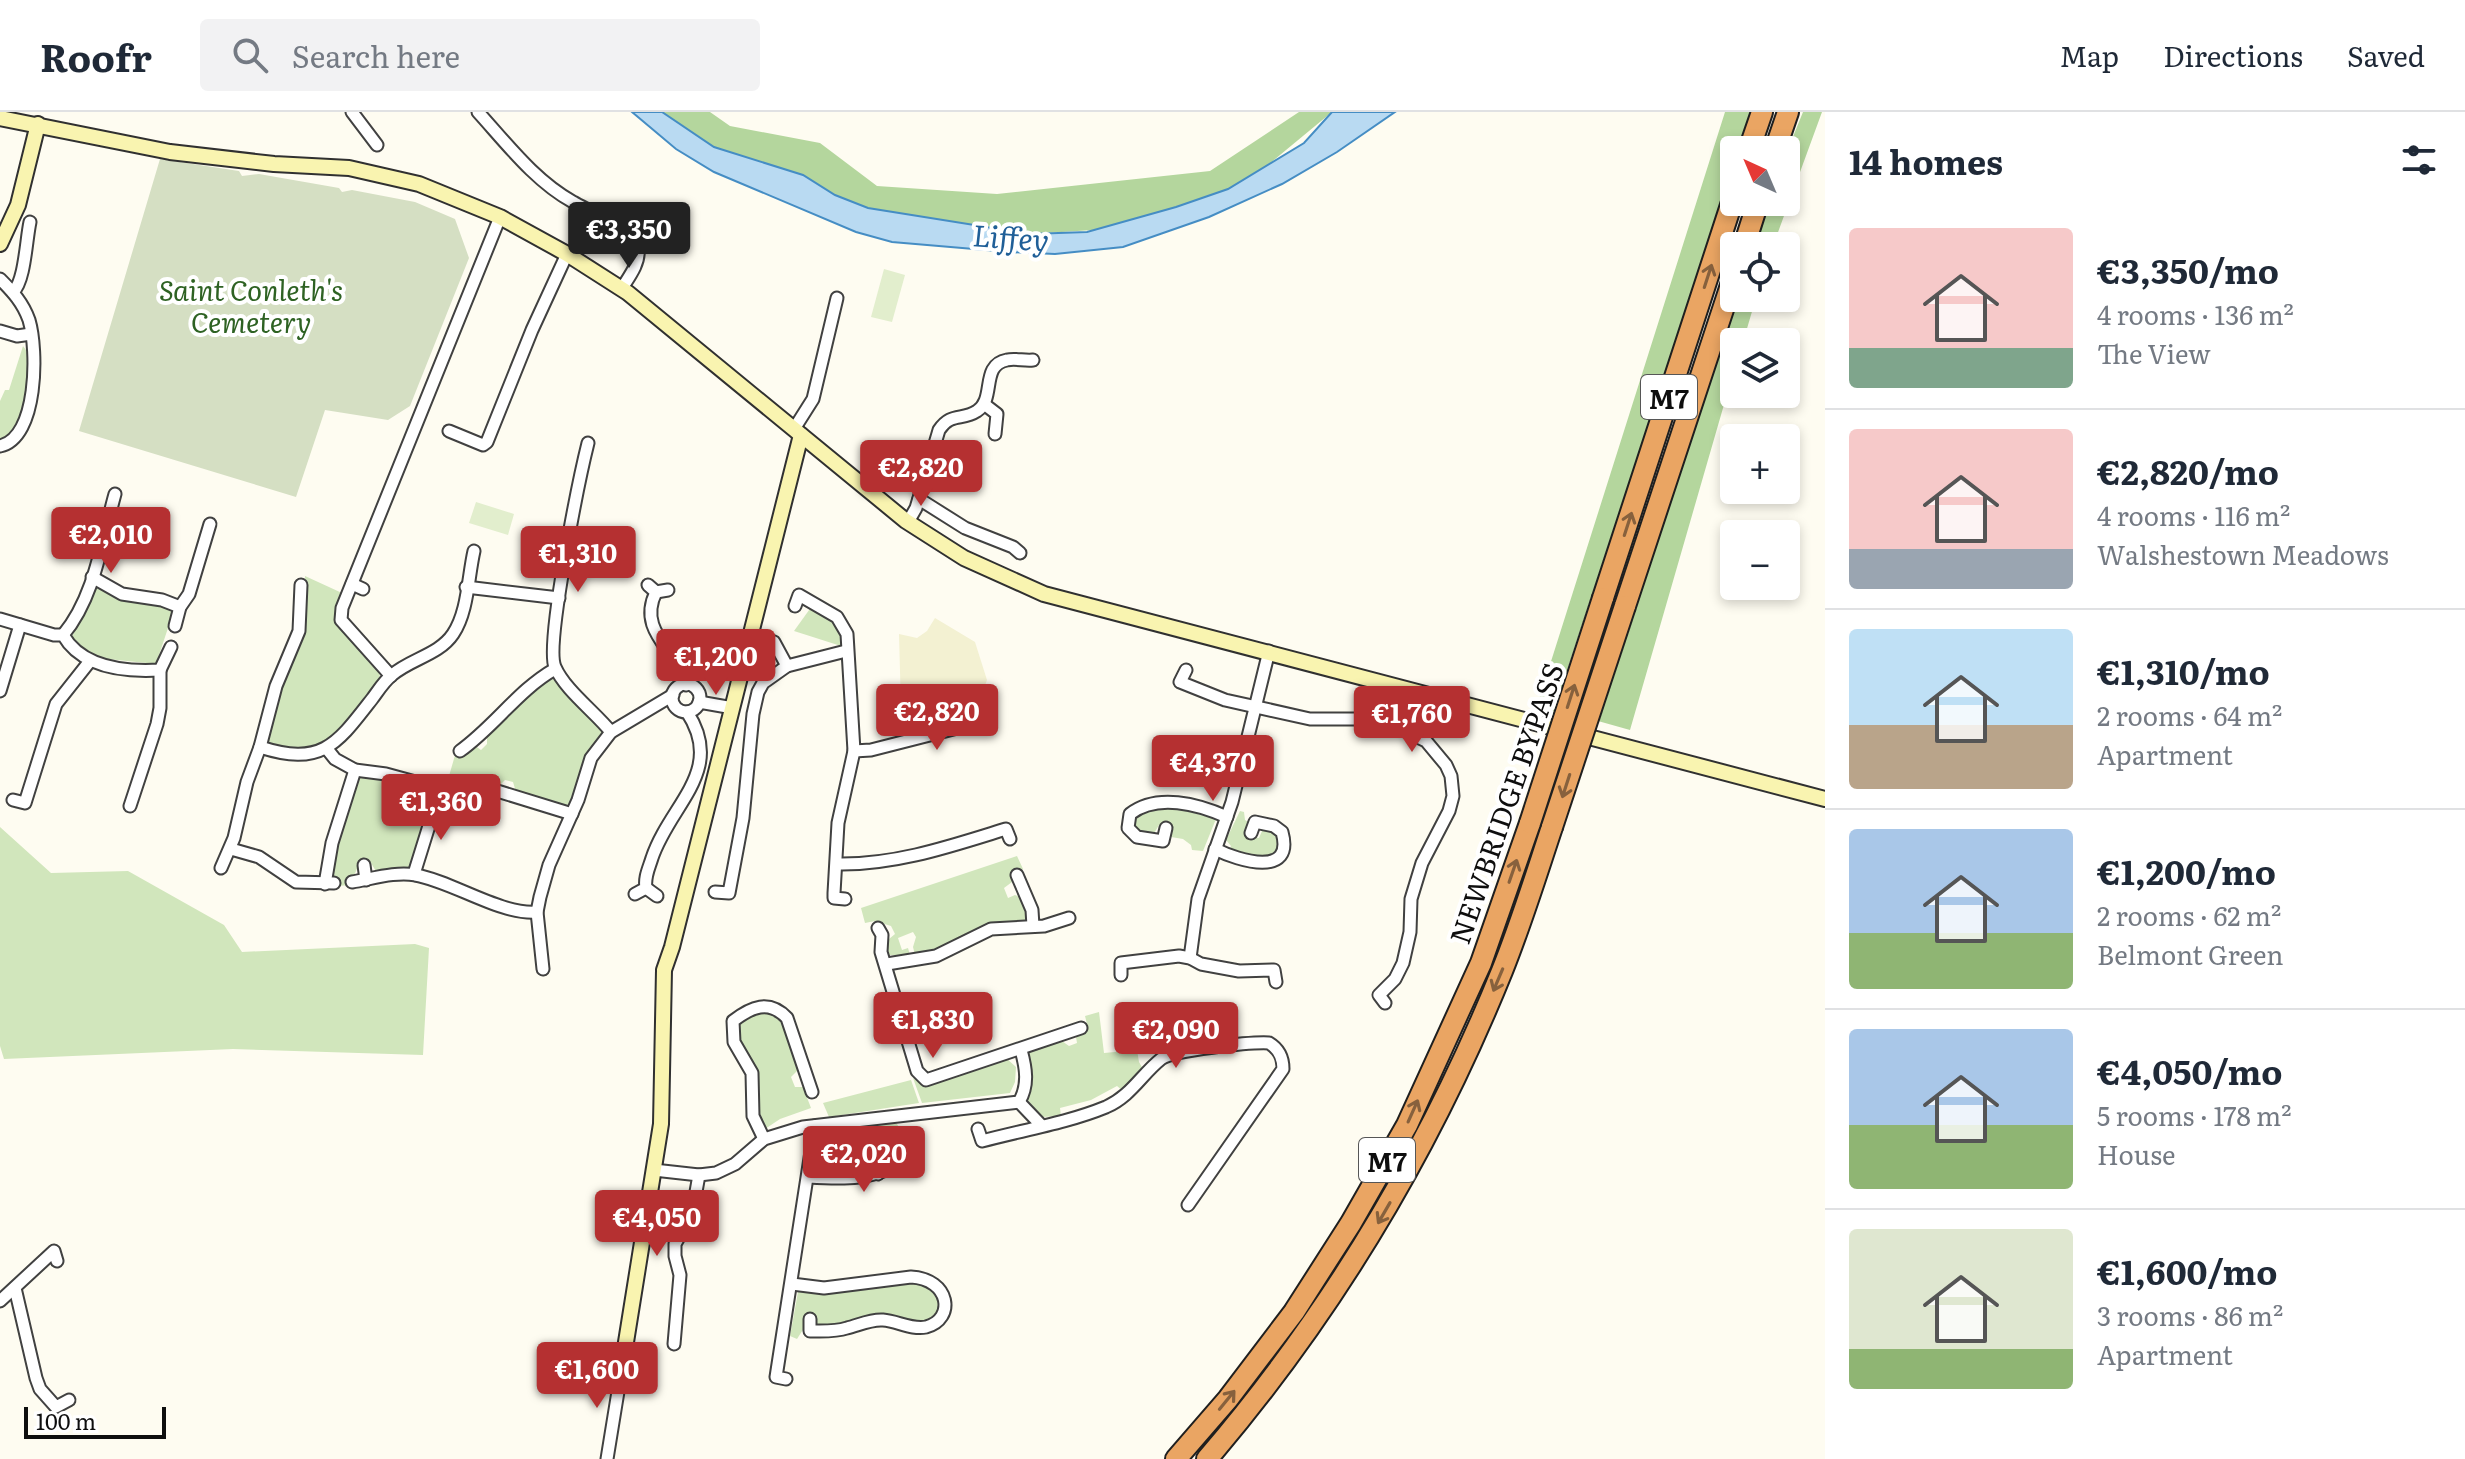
<!DOCTYPE html>
<meta charset="utf-8">
<style>
:root{--surface:#fff;--page:#f2f2f3;--text:#1f2937;--muted:#747a83;--line:#e0e1e3;--accent:#b53031}
body{margin:0;font-family:Literata,serif;background:var(--page);color:var(--text);height:100vh;display:flex;flex-direction:column;font-size:30px;white-space:nowrap}
*{box-sizing:border-box;margin:0}
p{font-size:26px;color:var(--muted)}
.icon{flex:none;width:44px;height:44px;fill:none;stroke:currentColor;stroke-width:2;stroke-linecap:round;stroke-linejoin:round}
.map{position:relative;flex:1;overflow:hidden}
.details{display:flex;flex-direction:column;background:var(--surface);width:640px}
.details>*{flex:none}
.needle{width:52px;rotate:316deg}
.tools{position:absolute;left:1720px;top:24px;display:grid;gap:16px}
.tools a{display:grid;place-items:center;width:80px;height:80px;border-radius:8px;background:var(--surface);box-shadow:0 4px 12px #0003;font-size:40px}
.scale{position:absolute;left:24px;bottom:20px;width:142px;box-sizing:border-box;padding-left:8px;border:4px solid #0e0e0e;border-top:0;font-size:22px;line-height:28px;white-space:nowrap;color:#0e0e0e;-webkit-text-stroke:6px #fff;paint-order:stroke}
.price{position:absolute;translate:-50% -68px;padding:0 18px;border-radius:8px;background:var(--accent);color:#fff;font-size:26px;line-height:52px;filter:drop-shadow(0 2px 4px #0008)}
.price::after{content:'';position:absolute;left:50%;top:48px;width:24px;height:18px;margin-left:-12px;background:inherit;clip-path:polygon(0 0,100% 0,50% 100%)}
.price.active{background:#222;color:#fff}
ul{padding:0;list-style:none}
li{display:flex;align-items:center;gap:24px;height:200px;padding:0 24px}
li+li{border-top:2px solid var(--line)}
li span{display:grid;place-items:center;flex:none;width:224px;height:160px;border-radius:8px;color:#555}
li>.icon{margin-inline-start:auto}
span .icon{width:96px;height:96px;fill:#fffc;stroke-width:1}
li b{font-size:34px}
h2{display:flex;justify-content:space-between;align-items:center;height:96px;padding:0 24px;font-size:34px}
header{display:flex;align-items:center;gap:48px;box-sizing:border-box;height:112px;padding:0 40px;background:var(--surface);border-bottom:2px solid var(--line)}
header strong{font-size:38px}
nav{display:flex;gap:44px;margin-inline-start:auto;font-size:28px}
.search{width:560px;height:72px;background:var(--page);display:flex;align-items:center;gap:20px;box-sizing:border-box;padding:0 28px;border-radius:8px;color:var(--muted);font-size:30px}
main{display:flex;flex:1;min-height:0}
.map>svg:first-child{display:block}
.farmland{fill:#f3f1d2}
.green{fill:#d1e6bc}
.forest{fill:#b4d69d}
.cemetery{fill:#d5dfc3}
.pitch{fill:#e2eecd}
.water{fill:#b9daf2;stroke:#458dc4;stroke-width:2}
.lines{fill:none;stroke-linecap:round;stroke-linejoin:round}
.street-casing{stroke:#414141;stroke-width:15}
.secondary-casing{stroke:#303030;stroke-width:18}
.highway-casing{stroke:#1f1f1f;stroke-width:24}
.street{stroke:#fff;stroke-width:11}
.secondary{stroke:#f9f4b0;stroke-width:14}
.highway{stroke:#eaa563;stroke-width:20}
.highway-bridge-casing{stroke:#1f1f1f;stroke-width:24;stroke-linecap:butt}
.highway-bridge{stroke:#eaa563;stroke-width:20}
.oneway{stroke:#87613d}
.labels{text-anchor:middle;dominant-baseline:central;stroke-width:8;stroke-linejoin:round;paint-order:stroke}
.shield{fill:#fff;stroke:#565656;stroke-width:2}
.shield-label{font-size:26px;font-weight:bold;fill:#0e0e0e}
.park-label{font-size:28px;font-style:italic;fill:#2e6223;stroke:#fff}
.street-label{font-size:28px;fill:#0e0e0e;stroke:#fff}
.water-label{font-size:30px;font-style:italic;fill:#205f98;stroke:#fff}
</style>
<header>
<strong>Roofr</strong>
<div class="search"><svg class="icon" aria-label="search" viewBox="0 0 24 24"><circle cx="10" cy="10" r="6"/><path d="M15 15l6 6"/></svg>Search here</div>
<nav><a>Map</a><a>Directions</a><a>Saved</a></nav>
</header>
<main>
<div class="map">
<svg width="1825" height="1347" viewBox="0 0 1825 1347">
<rect width="100%" height="100%" fill="#fefcf1"/>
<!-- farmland -->
<polygon class="farmland" points="935,506 975,530 987,568 984,576 901,596 899,522 917,526 927,519"/>
<!-- green -->
<g class="green">
<path d="M23 234C39 251 22 304 11 324L0 329V289L5 278H9Z"/>
<path d="M305 464 342 481 335 500 336 510 379 560 380 565C368 585 338 628 314 635 300 639 283 635 270 631L268 627 286 557 305 519Z"/>
<polygon points="96,473 122,487 158,491 172,497 173,501 156,552 98,546 88,543 71,527"/>
<polygon points="812,494 840,514 841,534 794,519"/>
<polygon points="552,563 601,615 602,620 588,641 569,692 563,694 516,680 513,670 505,668 499,674 493,674 489,684 441,673 431,680 433,685 427,697 415,703 422,707 424,711 409,757 377,761 371,751 359,752 350,773 338,774 331,764 335,735 359,666 384,665 401,671 403,677 412,680 434,670 443,670 449,664 458,633 464,639 474,633 481,638 487,632 487,623 502,609 517,589"/>
<polygon points="1168,694 1216,707 1203,739 1192,738 1191,733 1183,727 1171,725 1171,715 1159,713 1153,723 1139,721 1133,717 1133,706 1140,699"/>
<polygon points="1240,699 1244,700 1245,708 1250,711 1246,723 1259,726 1262,719 1270,717 1278,723 1280,739 1267,746 1230,737 1231,734 1226,728"/>
<polygon points="0,715 51,761 128,759 224,813 242,840 415,832 429,836 423,943 233,937 4,947 0,934"/>
<polygon points="1017,744 1023,757 1012,762 1012,770 1004,776 1008,786 1015,783 1022,786 1027,808 1023,811 989,812 937,839 915,843 913,835 916,825 913,820 898,826 902,838 908,836 910,843 889,843 886,838 889,827 895,822 891,814 875,809 865,811 861,796"/>
<path d="M760 898C789 901 791 933 799 957L791 965 795 975H803L811 996 780 1007 765 1017 757 1000 760 981 758 969 738 927 737 912Z"/>
<polygon points="1099,900 1104,941 1137,938 1139,950 1143,957 1123,979 1117,974 1091,988 1060,996 1061,1004 1042,1005 1027,987 1031,974 1028,941 1032,937 1059,927 1069,934 1077,931 1076,925 1087,912 1085,904"/>
<polygon points="1006,946 1016,955 1015,970 1010,981 922,991 913,966 921,972 928,972"/>
<polygon points="911,968 919,991 829,1005 823,991"/>
<path d="M893 1011 897 1012 901 1019 895 1020 898 1038 903 1041 885 1055 879 1047H871C870 1052 870 1055 864 1058 853 1064 822 1062 814 1052L818 1026 825 1020Z"/>
<polygon points="924,1169 939,1185 938,1199 925,1210 822,1215 817,1213 814,1204 805,1204 804,1216 797,1227 790,1224 798,1180"/>
</g>
<!-- forest -->
<g class="forest">
<polygon points="662,0 710,0 730,14 820,31 877,74 997,82 1210,59 1299,0 1332,0 1269,52 1228,77 1176,95 1093,118 1030,122 868,96 835,83 797,61 714,35"/>
<polygon points="1725,0 1750,0 1738,38 1734,38 1734,50 1552,604 1535,600"/>
<polygon points="1803,0 1822,0 1773,134 1755,134 1770,90 1786,90 1786,42"/>
<polygon points="1737,186 1756,186 1743,230 1734,230 1734,258 1630,618 1598,609"/>
</g>
<!-- cemetery -->
<polygon class="cemetery" points="160,47 239,59 242,64 259,62 339,76 342,80 352,78 415,90 455,107 469,146 410,294 388,308 325,298 296,385 79,319"/>
<!-- pitch -->
<g class="pitch">
<polygon points="884,157 905,163 892,210 871,205"/>
<polygon points="476,390 514,402 508,423 469,411"/>
</g>
<!-- water -->
<polygon class="water" points="632,0 662,0 714,35 803,63 835,83 868,96 1030,122 1087,120 1176,95 1228,77 1304,31 1332,0 1395,0 1337,40 1282,72 1209,105 1123,135 1055,142 1009,140 892,130 856,120 714,60 676,37"/>
<g class="lines">
<!-- street casing -->
<g class="street-casing">
<g id="street">
<polyline points="352,0 377,33"/>
<path d="M478 0C507 32 535 69 573 90 588 99 636 119 638 137 640 151 629 165 622 176"/>
<path d="M0 167C13 180 23 191 29 208 38 238 38 326 0 334"/>
<path d="M13 180C25 169 26 128 30 110"/>
<polyline points="0,219 17,224 31,222"/>
<polyline points="984,292 997,302 995,322"/>
<polyline points="794,317 813,287 837,186"/>
<polyline points="449,319 483,333 487,330 532,218 567,142"/>
<path d="M588 331C580 363 545 533 555 555 565 578 595 600 611 620"/>
<polyline points="919,387 965,416 1013,435 1020,441"/>
<path d="M908 410 916 396 939 318C951 300 962 309 977 299 996 287 980 253 1007 248 1015 246 1024 249 1033 248"/>
<polyline points="92,465 122,482 162,488 180,495"/>
<polyline points="352,472 363,477"/>
<path d="M648 473 656 480C636 520 679 539 686 573"/>
<polyline points="466,475 559,486"/>
<polyline points="656,480 668,478"/>
<polyline points="795,494 799,483 837,505 847,522 854,639 838,711 834,781 834,786 845,787"/>
<path d="M0 507 54 523H63C82 556 126 560 160 558L171 535"/>
<polyline points="175,514 180,495 189,482 210,412"/>
<polyline points="752,522 774,530 787,554"/>
<path d="M63 523C95 485 102 428 115 382"/>
<polyline points="1186,558 1180,570 1225,588 1310,607 1354,607 1403,618 1426,629 1446,653 1451,664 1453,684 1449,699 1422,751 1411,787 1410,820 1403,851 1395,867 1379,883 1385,891"/>
<polyline points="391,564 341,508 342,496 500,105"/>
<circle cx="686" cy="586" r="14"/>
<polyline points="0,579 20,513"/>
<polyline points="699,590 733,596"/>
<path d="M260 635C322 655 337 632 372 587 378 579 384 569 392 563 410 547 439 543 453 522 468 500 468 465 474 439"/>
<polyline points="327,637 335,647 355,658 386,662 430,674"/>
<path d="M460 639C495 614 518 578 555 557"/>
<polyline points="854,639 871,638 977,611 975,600"/>
<polyline points="494,678 572,702"/>
<polyline points="406,683 410,670"/>
<polyline points="13,688 25,691 56,592 90,549"/>
<polyline points="130,694 157,612 160,596 160,558"/>
<polyline points="418,699 432,703"/>
<path d="M1166 716 1163 729 1137 725 1128 716 1130 702C1157 681 1198 692 1227 705"/>
<polyline points="231,737 259,745 296,770 334,771"/>
<path d="M1215 737C1239 749 1295 766 1282 720L1274 714 1255 710 1251 721"/>
<path d="M838 752C896 753 951 734 1006 717L1010 727"/>
<polyline points="364,753 366,768"/>
<polyline points="221,756 234,726 247,670 260,635 276,574 299,519 301,473"/>
<polyline points="414,762 437,688"/>
<polyline points="1017,763 1032,798 1033,814"/>
<path d="M352 770C371 767 397 759 415 763 452 769 500 803 537 800"/>
<polyline points="325,772 332,731 355,658"/>
<polyline points="646,776 657,784"/>
<polyline points="715,780 729,781 743,706 753,602 758,580 763,571 787,554 846,539"/>
<path d="M635 782 646 776C644 765 649 756 652 746 670 692 726 659 687 600"/>
<polyline points="878,816 882,823 881,840 917,959 926,968 1081,916"/>
<polyline points="1190,846 1198,787 1232,690 1269,539"/>
<polyline points="887,852 936,844 991,817 1044,814 1069,806"/>
<polyline points="543,857 537,800 540,785 549,753 578,688 591,646 611,620 673,583"/>
<polyline points="1121,863 1121,851 1179,844 1190,846 1201,852 1239,859 1274,858 1276,870"/>
<polyline points="1019,990 1041,1013"/>
<path d="M978 1017 982 1029C1023 1018 1067 1011 1106 995 1131 984 1141 963 1161 947 1172 938 1252 930 1269 931 1279 937 1283 945 1283 957L1188 1093"/>
<path d="M764 1027 753 1004 752 961 734 930 733 909C751 895 769 887 787 906L812 980"/>
<polyline points="876,1050 878,1062"/>
<path d="M654 1058 699 1063 716 1061 735 1052 764 1027 803 1015 1019 990C1029 973 1026 956 1021 938"/>
<path d="M809 1065C842 1067 877 1069 904 1047"/>
<path d="M792 1172 824 1176 911 1165C950 1167 956 1207 926 1215 912 1218 897 1209 883 1208 871 1207 859 1213 847 1216 835 1220 823 1219 810 1219V1207"/>
<polyline points="15,1176 36,1266 40,1277 56,1295 69,1288"/>
<polyline points="0,1189 54,1139 57,1149"/>
<polyline points="674,1232 680,1163 675,1144 675,1132 692,1102 699,1063"/>
<polyline points="786,1267 776,1265 815,1014"/>
<polyline points="607,1347 622,1255"/>
</g>
</g>
<!-- secondary casing -->
<g class="secondary-casing">
<g id="secondary">
<polyline points="0,6 170,40 274,52 349,56 419,72 500,105 567,142 628,181 906,409 964,446 1044,482 1825,687"/>
<polyline points="0,132 18,93 38,12"/>
<polyline points="622,1255 661,1012 664,858 672,835 801,323"/>
</g>
</g>
<!-- highway casing -->
<g class="highway-casing">
<g id="highway">
<polyline points="1749,38 1762,0"/>
<polyline points="1775,38 1788,0"/>
<polyline points="1744,134 1758,90"/>
<polyline points="1603,486 1734,84"/>
<polyline points="1625,494 1734,164"/>
<polyline points="1176,1347 1228,1287 1294,1200 1351,1111 1407,1013 1481,851 1530,711"/>
<path d="M1207 1347C1332 1201 1430 1037 1502 859 1521 812 1536 763 1552 715"/>
</g>
</g>
<!-- street -->
<use href="#street" class="street"/>
<!-- secondary -->
<use href="#secondary" class="secondary"/>
<!-- highway -->
<use href="#highway" class="highway"/>
<!-- highway-bridge casing -->
<g class="highway-bridge-casing">
<g id="highway-bridge">
<polyline points="1530,711 1603,486"/>
<polyline points="1552,715 1625,494"/>
</g>
</g>
<!-- highway-bridge -->
<use href="#highway-bridge" class="highway-bridge"/>
</g>
<!-- one-way arrows -->
<defs><path id="oneway-shaft" d="M-6 0H5M1.5-3L5.5 0L1.5 3" fill="none" stroke-width="1.6" stroke-linecap="round" stroke-linejoin="round" transform="scale(2)"/></defs>
<g class="oneway">
<use href="#oneway-shaft" transform="translate(1708 164) rotate(-72)"/>
<use href="#oneway-shaft" transform="translate(1628 412) rotate(-72)"/>
<use href="#oneway-shaft" transform="translate(1571 584) rotate(-72)"/>
<use href="#oneway-shaft" transform="translate(1566 674) rotate(108)"/>
<use href="#oneway-shaft" transform="translate(1513 759) rotate(-71)"/>
<use href="#oneway-shaft" transform="translate(1498 868) rotate(113)"/>
<use href="#oneway-shaft" transform="translate(1413 999) rotate(-66)"/>
<use href="#oneway-shaft" transform="translate(1384 1101) rotate(120)"/>
<use href="#oneway-shaft" transform="translate(1227 1288) rotate(-51)"/>
</g>
<g class="labels">
<!-- shield labels -->
<g class="shield">
<rect x="1641" y="263" width="56" height="44" rx="6"/>
<rect x="1359" y="1026" width="56" height="44" rx="6"/>
</g>
<g class="shield-label">
<text x="1669" y="285">M7</text>
<text x="1387" y="1048">M7</text>
</g>
<!-- park labels -->
<g class="park-label">
<text x="251" y="177">Saint Conleth's<tspan x="251" dy="32">Cemetery</tspan></text>
</g>
<!-- street labels -->
<g class="street-label">
<text transform="translate(1505 691) rotate(-71)">NEWBRIDGE BYPASS</text>
</g>
<!-- water labels -->
<g class="water-label">
<text transform="translate(1011 124) rotate(4)">Liffey</text>
</g>
</g>
</svg>
<div class="tools">
<a><svg class="needle" viewBox="-14 -14 28 28"><path d="M0-13l5 13h-10z" fill="#e53935"/><path d="M0 13l5-13h-10z" fill="#747a83"/></svg></a>
<a><svg class="icon" aria-label="locate" viewBox="0 0 24 24"><circle cx="12" cy="12" r="6"/><path d="M12 2v4M12 18v4M2 12h4M18 12h4"/></svg></a>
<a><svg class="icon" aria-label="layers" viewBox="0 0 24 24"><path d="M12 4l9 5-9 5-9-5zM3 14l9 5 9-5"/></svg></a>
<a>+</a>
<a>−</a>
</div>
<div class="scale">100 m</div>
<b class="price active" style="left:629px;top:158px">€3,350</b>
<b class="price" style="left:921px;top:396px">€2,820</b>
<b class="price" style="left:111px;top:463px">€2,010</b>
<b class="price" style="left:578px;top:482px">€1,310</b>
<b class="price" style="left:716px;top:585px">€1,200</b>
<b class="price" style="left:937px;top:640px">€2,820</b>
<b class="price" style="left:1412px;top:642px">€1,760</b>
<b class="price" style="left:1213px;top:691px">€4,370</b>
<b class="price" style="left:441px;top:730px">€1,360</b>
<b class="price" style="left:933px;top:948px">€1,830</b>
<b class="price" style="left:1176px;top:958px">€2,090</b>
<b class="price" style="left:864px;top:1082px">€2,020</b>
<b class="price" style="left:657px;top:1146px">€4,050</b>
<b class="price" style="left:597px;top:1298px">€1,600</b>
</div>
<section class="details">
<h2>14 homes<svg class="icon" aria-label="filters" viewBox="0 0 24 24"><path d="M4 7h16M4 17h16"/><circle cx="9" cy="7" r="2"/><circle cx="15" cy="17" r="2"/></svg></h2>
<ul>
<li><span style="background:linear-gradient(#f6c9c9 75%,#7fa58c 0)"><svg class="icon" aria-label="home" viewBox="0 0 24 24"><path d="M3 11l9-7 9 7M6 9v11h12V9"/></svg></span><div><b>€3,350/mo</b><p>4 rooms · 136 m²</p><p>The View</p></div></li>
<li><span style="background:linear-gradient(#f6c9c9 75%,#9aa5b1 0)"><svg class="icon" aria-label="home" viewBox="0 0 24 24"><path d="M3 11l9-7 9 7M6 9v11h12V9"/></svg></span><div><b>€2,820/mo</b><p>4 rooms · 116 m²</p><p>Walshestown Meadows</p></div></li>
<li><span style="background:linear-gradient(#bfe0f5 60%,#b9a48a 0)"><svg class="icon" aria-label="home" viewBox="0 0 24 24"><path d="M3 11l9-7 9 7M6 9v11h12V9"/></svg></span><div><b>€1,310/mo</b><p>2 rooms · 64 m²</p><p>Apartment</p></div></li>
<li><span style="background:linear-gradient(#a9c7e8 65%,#8fb573 0)"><svg class="icon" aria-label="home" viewBox="0 0 24 24"><path d="M3 11l9-7 9 7M6 9v11h12V9"/></svg></span><div><b>€1,200/mo</b><p>2 rooms · 62 m²</p><p>Belmont Green</p></div></li>
<li><span style="background:linear-gradient(#a9c7e8 60%,#8fb573 0)"><svg class="icon" aria-label="home" viewBox="0 0 24 24"><path d="M3 11l9-7 9 7M6 9v11h12V9"/></svg></span><div><b>€4,050/mo</b><p>5 rooms · 178 m²</p><p>House</p></div></li>
<li><span style="background:linear-gradient(#dfe7d0 75%,#8fb573 0)"><svg class="icon" aria-label="home" viewBox="0 0 24 24"><path d="M3 11l9-7 9 7M6 9v11h12V9"/></svg></span><div><b>€1,600/mo</b><p>3 rooms · 86 m²</p><p>Apartment</p></div></li>
</ul>
</section>
</main>
